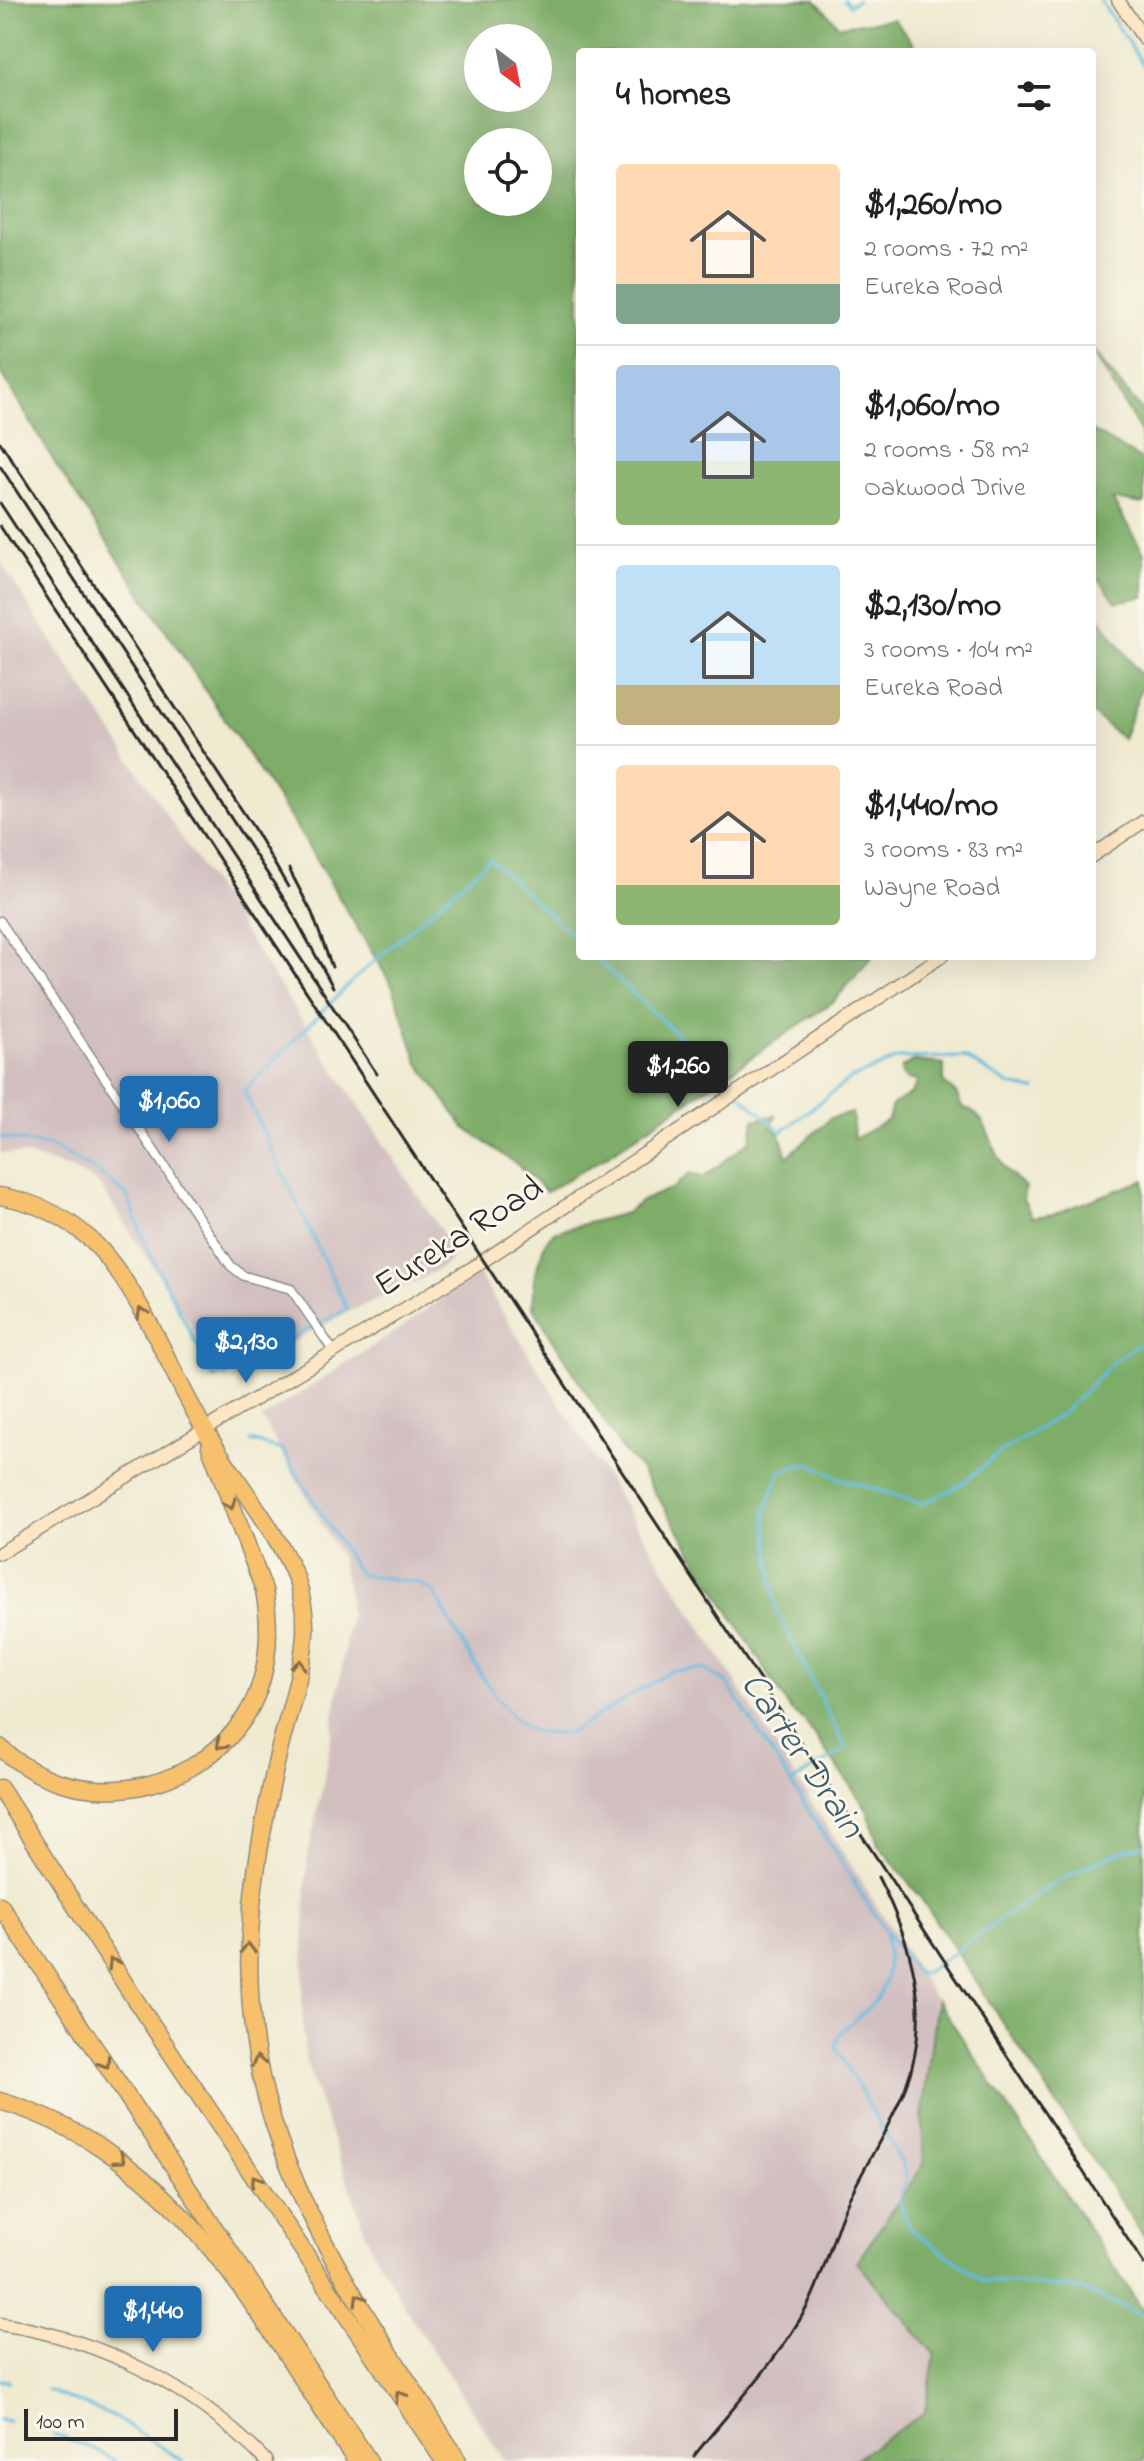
<!DOCTYPE html>
<meta charset="utf-8">
<style>
:root{--surface:#fff;--page:#f2f2f2;--text:#222;--muted:#767676;--line:#e0e0e0;--accent:#1f6fb2}
body{margin:0;font-family:"Indie Flower",sans-serif;background:var(--page);color:var(--text);height:100vh;display:flex;flex-direction:column;font-size:30px;white-space:nowrap}
*{box-sizing:border-box;margin:0}
p{font-size:26px;color:var(--muted)}
.icon{flex:none;width:44px;height:44px;fill:none;stroke:currentColor;stroke-width:2;stroke-linecap:round;stroke-linejoin:round}
.map{position:relative;flex:1;overflow:hidden}
.details{position:absolute;left:576px;top:48px;width:520px;height:912px;display:flex;flex-direction:column;background:var(--surface);border-radius:8px;box-shadow:0 8px 32px #0002}
.details>*{flex:none}
.needle{width:52px;rotate:148deg}
.controls{position:absolute;left:464px;top:24px;display:grid;gap:16px}
.controls a{display:grid;place-items:center;width:88px;height:88px;border-radius:50%;background:var(--surface);box-shadow:0 8px 32px #0002;font-size:40px}
.scale{position:absolute;left:24px;bottom:20px;width:154px;box-sizing:border-box;padding-left:8px;border:4px solid #2b2b2b;border-top:0;font-size:22px;line-height:28px;white-space:nowrap;color:#2b2b2b;-webkit-text-stroke:6px #fbf7ec;paint-order:stroke}
.price{position:absolute;translate:-50% -68px;padding:0 18px;border-radius:8px;background:var(--accent);color:#fff;font-size:26px;line-height:52px;filter:drop-shadow(0 2px 4px #0008)}
.price::after{content:'';position:absolute;left:50%;top:48px;width:24px;height:18px;margin-left:-12px;background:inherit;clip-path:polygon(0 0,100% 0,50% 100%)}
.price.current{background:#222;color:#fff}
ul{padding:0;list-style:none}
li{display:flex;align-items:center;gap:24px;height:200px;padding:0 40px}
li+li{border-top:2px solid var(--line)}
li span{display:grid;place-items:center;flex:none;width:224px;height:160px;border-radius:8px;color:#555}
li>.icon{margin-inline-start:auto}
span .icon{width:96px;height:96px;fill:#fffc;stroke-width:1}
li b{font-size:34px}
h2{display:flex;justify-content:space-between;align-items:center;height:96px;padding:0 40px;font-size:34px}
.map>svg:first-child{display:block}
.industrial{fill:#d1bfbf}
.forest{fill:#7dad68;stroke:#546c4a;stroke-width:2;fill-rule:evenodd}
.lines{fill:none;stroke-linecap:round;stroke-linejoin:round}
.stream{stroke:#63bbe0;stroke-width:3}
.street-casing{stroke:#8d8a7e;stroke-width:11}
.secondary-casing{stroke:#8d8a7e;stroke-width:15}
.highway-casing{stroke:#8d8a7e;stroke-width:19}
.street{stroke:#fff;stroke-width:8}
.secondary{stroke:#fce6c4;stroke-width:12}
.highway{stroke:#f7c06c;stroke-width:16}
.rail{stroke:#2b2b2b;stroke-width:3}
.oneway{stroke:#876e48}
.labels{text-anchor:middle;dominant-baseline:central;stroke-width:6;stroke-linejoin:round;paint-order:stroke}
.street-label{font-size:36px;fill:#2b2b2b;stroke:#fbf7ec}
.water-label{font-size:38px;font-style:italic;fill:#3f5d6a;stroke:#fbf7ec}
</style>
<div class="map">
<svg width="1144" height="2461" viewBox="0 0 1144 2461">
<rect width="100%" height="100%" fill="#fbf7ec"/>
<filter id="ink" filterUnits="userSpaceOnUse"><feTurbulence type="fractalNoise" baseFrequency=".0125" numOctaves="2"/><feDisplacementMap in="SourceGraphic" scale="16" xChannelSelector="R" yChannelSelector="G"/><feConvolveMatrix kernelMatrix="1 2 1 2 8 2 1 2 1" color-interpolation-filters="sRGB"/></filter>
<filter id="wash" filterUnits="userSpaceOnUse"><feTurbulence type="fractalNoise" baseFrequency=".006" numOctaves="4" result="noise"/><feDisplacementMap in="SourceGraphic" scale="32" xChannelSelector="R" yChannelSelector="G"/><feGaussianBlur stdDeviation="1.8" result="paint"/><feColorMatrix in="noise" values="0 0 0 0 0 0 0 0 0 0 0 0 0 0 0 0 0 1.4 0 .05"/><feComposite in="paint" operator="in"/></filter>
<g filter="url(#wash)">
<rect width="100%" height="100%" fill="#efead0"/>
<!-- industrial -->
<g class="industrial">
<polygon points="0,562 455,1252 448,1263 418,1281 352,1310 225,1378 99,1184 71,1169 27,1155 0,1153"/>
<polygon points="477,1272 936,2000 922,2118 924,2164 857,2262 935,2355 925,2412 853,2461 505,2461 413,2320 371,2248 305,2059 302,2007 307,1860 326,1769 350,1615 349,1595 340,1556 262,1418 405,1325"/>
</g>
<!-- forest -->
<g class="forest">
<path d="M0 0H815L839 26 894 19 917 48 925 52H580V956H873L834 1001 607 1156 546 1192 519 1166 464 1127 418 1062 393 987 297 828 58 468 0 370ZM478 38H538V98H478ZM478 142H538V202H478Z"/>
<polygon points="1092,350 1144,413 1144,458 1141,433"/>
<polygon points="1092,431 1144,461 1144,504 1112,499 1144,553 1144,597 1116,602 1092,570"/>
<polygon points="1092,607 1144,680 1123,739 1092,713"/>
<path d="M914 1061 944 1064V1083L956 1093 962 1107C989 1112 990 1150 1006 1169 1011 1176 1019 1181 1025 1187L1023 1199 1032 1217 1054 1214 1144 1180V2237L920 1897 878 1844 867 1809 803 1719 791 1711 639 1467 623 1451 533 1307 535 1273 545 1243 554 1232 626 1213 641 1201 675 1187 690 1173 703 1178 751 1140 754 1120 776 1115 771 1127 780 1134 787 1157 831 1118 852 1113 854 1139 888 1120 892 1105 911 1094 918 1081 906 1079 901 1072 902 1067Z"/>
<polygon points="937,2000 1144,2312 1144,2461 853,2461 925,2412 935,2355 857,2262 924,2164 922,2118"/>
</g>
<g class="lines">
<!-- stream -->
<g class="stream">
<polyline points="844,0 849,5 858,0"/>
<polyline points="1100,0 1144,66"/>
<polyline points="593,956 735,1089"/>
<polyline points="741,1095 781,1132 850,1079 899,1058 964,1057 1010,1085 1035,1090"/>
<polyline points="0,1137 52,1147 91,1168 127,1195 148,1250 214,1378 347,1309 244,1091 353,980 490,859 580,943"/>
<path d="M251 1441 282 1450 359 1574 419 1583 434 1593C454 1626 495 1710 526 1728 540 1735 555 1734 570 1733L671 1671 705 1669 728 1684 885 1931 917 1973H924C994 1928 1061 1865 1144 1845"/>
<polyline points="791,1783 846,1749 776,1609 765,1513 780,1471 810,1463 836,1477 923,1504 962,1484 999,1453 1062,1414 1114,1361 1144,1341"/>
<path d="M885 1934C902 2018 839 2011 836 2047L902 2163 907 2178 899 2201 909 2228 984 2281 1080 2289 1144 2316"/>
<polyline points="0,2380 9,2381"/>
<polyline points="47,2390 114,2417 183,2461"/>
<polyline points="0,2420 8,2421"/>
<polyline points="53,2434 96,2450 115,2461"/>
</g>
</g>
</g>
<g filter="url(#ink)">
<g class="lines">
<!-- street casing -->
<g class="street-casing">
<polyline id="street" points="0,921 231,1266 244,1276 291,1289 334,1352"/>
</g>
<!-- secondary casing -->
<g class="secondary-casing">
<g id="secondary">
<polyline points="1118,0 1144,39"/>
<polyline points="1092,856 1144,821"/>
<polyline points="0,1553 474,1267 942,956"/>
<path d="M0 2324C102 2339 194 2387 266 2461"/>
</g>
</g>
<!-- highway casing -->
<g class="highway-casing">
<g id="highway">
<path d="M0 1196C40 1203 72 1219 100 1249 146 1301 170 1372 205 1430 234 1480 274 1525 296 1578 302 1596 306 1617 305 1635 302 1675 287 1717 278 1755 255 1857 239 1952 257 2056 283 2207 380 2333 458 2461"/>
<path d="M0 1747C70 1814 188 1799 243 1720 269 1682 272 1634 264 1590L210 1447"/>
<polyline points="0,1788 132,1995 444,2461"/>
<polyline points="0,1905 369,2461"/>
<path d="M0 2101C182 2155 256 2314 356 2461"/>
</g>
</g>
<!-- street -->
<use href="#street" class="street"/>
<!-- secondary -->
<use href="#secondary" class="secondary"/>
<!-- highway -->
<use href="#highway" class="highway"/>
<!-- rail -->
<g class="rail">
<polyline points="0,442 253,827 288,887"/>
<polyline points="0,466 288,905 333,987"/>
<polyline points="0,503 377,1074"/>
<polyline points="0,526 1144,2264"/>
<polyline points="289,869 312,913 332,967"/>
<path d="M694 2456C731 2409 778 2361 807 2307 824 2275 832 2238 846 2205 865 2165 890 2127 906 2086 933 2013 912 1943 878 1877"/>
</g>
</g>
<!-- one-way arrows -->
<defs><path id="oneway-chevron" d="M-2-3.5L2.5 0L-2 3.5" fill="none" stroke-width="1.6" stroke-linecap="round" stroke-linejoin="round" transform="scale(2)"/></defs>
<g class="oneway">
<use href="#oneway-chevron" transform="translate(142 1313) rotate(-119)"/>
<use href="#oneway-chevron" transform="translate(230 1504) rotate(69)"/>
<use href="#oneway-chevron" transform="translate(299 1665) rotate(-78)"/>
<use href="#oneway-chevron" transform="translate(221 1744) rotate(134)"/>
<use href="#oneway-chevron" transform="translate(248 1948) rotate(-90)"/>
<use href="#oneway-chevron" transform="translate(113 1963) rotate(-121)"/>
<use href="#oneway-chevron" transform="translate(258 2061) rotate(-101)"/>
<use href="#oneway-chevron" transform="translate(105 2063) rotate(56)"/>
<use href="#oneway-chevron" transform="translate(120 2159) rotate(36)"/>
<use href="#oneway-chevron" transform="translate(256 2180) rotate(-124)"/>
<use href="#oneway-chevron" transform="translate(359 2299) rotate(-122)"/>
<use href="#oneway-chevron" transform="translate(400 2396) rotate(-124)"/>
</g>
</g>
<g class="labels">
<!-- street labels -->
<g class="street-label">
<text transform="translate(460 1238) rotate(-33)">Eureka Road</text>
</g>
<!-- water labels -->
<g class="water-label">
<text transform="translate(801 1756) rotate(56)">Carter Drain</text>
</g>
</g>
</svg>
<div class="controls">
<a><svg class="needle" viewBox="-14 -14 28 28"><path d="M0-13l5 13h-10z" fill="#e53935"/><path d="M0 13l5-13h-10z" fill="#767676"/></svg></a>
<a><svg class="icon" aria-label="locate" viewBox="0 0 24 24"><circle cx="12" cy="12" r="6"/><path d="M12 2v4M12 18v4M2 12h4M18 12h4"/></svg></a>
</div>
<div class="scale">100 m</div>
<b class="price current" style="left:678px;top:1109px">$1,260</b>
<b class="price" style="left:169px;top:1144px">$1,060</b>
<b class="price" style="left:246px;top:1385px">$2,130</b>
<b class="price" style="left:153px;top:2354px">$1,440</b>
<section class="details">
<h2>4 homes<svg class="icon" aria-label="filters" viewBox="0 0 24 24"><path d="M4 7h16M4 17h16"/><circle cx="9" cy="7" r="2"/><circle cx="15" cy="17" r="2"/></svg></h2>
<ul>
<li><span style="background:linear-gradient(#ffd9b3 75%,#7fa58c 0)"><svg class="icon" aria-label="home" viewBox="0 0 24 24"><path d="M3 11l9-7 9 7M6 9v11h12V9"/></svg></span><div><b>$1,260/mo</b><p>2 rooms · 72 m²</p><p>Eureka Road</p></div></li>
<li><span style="background:linear-gradient(#a9c7e8 60%,#8fb573 0)"><svg class="icon" aria-label="home" viewBox="0 0 24 24"><path d="M3 11l9-7 9 7M6 9v11h12V9"/></svg></span><div><b>$1,060/mo</b><p>2 rooms · 58 m²</p><p>Oakwood Drive</p></div></li>
<li><span style="background:linear-gradient(#bfe0f5 75%,#c2b280 0)"><svg class="icon" aria-label="home" viewBox="0 0 24 24"><path d="M3 11l9-7 9 7M6 9v11h12V9"/></svg></span><div><b>$2,130/mo</b><p>3 rooms · 104 m²</p><p>Eureka Road</p></div></li>
<li><span style="background:linear-gradient(#ffd9b3 75%,#8fb573 0)"><svg class="icon" aria-label="home" viewBox="0 0 24 24"><path d="M3 11l9-7 9 7M6 9v11h12V9"/></svg></span><div><b>$1,440/mo</b><p>3 rooms · 83 m²</p><p>Wayne Road</p></div></li>
</ul>
</section>
</div>
